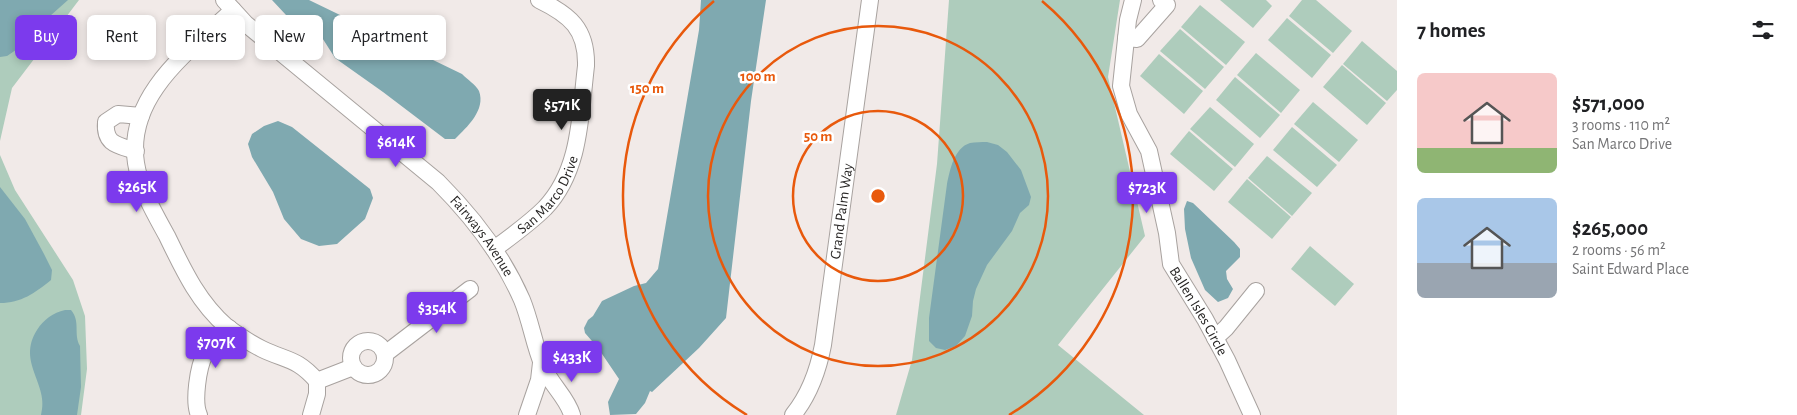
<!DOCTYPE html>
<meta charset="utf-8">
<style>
:root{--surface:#fff;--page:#f2f2f2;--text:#202124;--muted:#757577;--accent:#7c3aed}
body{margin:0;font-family:"Alegreya Sans",sans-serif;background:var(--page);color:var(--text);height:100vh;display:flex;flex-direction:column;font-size:19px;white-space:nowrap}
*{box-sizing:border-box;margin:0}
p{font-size:16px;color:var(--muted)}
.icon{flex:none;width:28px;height:28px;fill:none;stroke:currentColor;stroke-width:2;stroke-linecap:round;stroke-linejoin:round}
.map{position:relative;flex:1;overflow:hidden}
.details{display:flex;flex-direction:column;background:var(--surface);width:400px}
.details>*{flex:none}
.guide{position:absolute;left:15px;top:15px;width:475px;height:45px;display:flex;gap:10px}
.price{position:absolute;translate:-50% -42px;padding:0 11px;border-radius:5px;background:var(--accent);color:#fff;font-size:16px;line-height:32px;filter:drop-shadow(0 1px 2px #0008)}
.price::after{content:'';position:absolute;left:50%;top:30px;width:15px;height:11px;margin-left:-8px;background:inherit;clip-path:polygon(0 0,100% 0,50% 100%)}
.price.active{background:#222;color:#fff}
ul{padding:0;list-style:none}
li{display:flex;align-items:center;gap:15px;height:125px;padding:0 20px}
li span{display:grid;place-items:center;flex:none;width:140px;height:100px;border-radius:8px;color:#555}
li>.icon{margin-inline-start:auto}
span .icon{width:60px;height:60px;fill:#fffc;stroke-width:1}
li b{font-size:21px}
h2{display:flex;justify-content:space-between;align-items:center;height:60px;padding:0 20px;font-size:21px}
.chip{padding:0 18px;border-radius:8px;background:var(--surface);box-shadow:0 2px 8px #0003;font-size:18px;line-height:45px}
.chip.active{background:var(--accent);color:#fff}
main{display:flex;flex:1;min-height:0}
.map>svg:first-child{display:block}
.green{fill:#aeccbc}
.water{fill:#7fa9b0}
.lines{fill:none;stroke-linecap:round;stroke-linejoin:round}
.minor-casing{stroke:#a8a29f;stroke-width:18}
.minor{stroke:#fff;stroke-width:16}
.ring{fill:none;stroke:#e8590c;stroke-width:2.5}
.labels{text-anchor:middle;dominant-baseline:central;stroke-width:5;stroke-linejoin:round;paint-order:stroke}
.street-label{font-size:15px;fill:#282625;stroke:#fff}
.centre{fill:#e8590c;stroke:#fff;stroke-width:2.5}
.ring-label{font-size:15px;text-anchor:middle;font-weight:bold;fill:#e8590c;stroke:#fff;stroke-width:5;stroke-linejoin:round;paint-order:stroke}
</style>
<main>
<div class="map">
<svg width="1397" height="415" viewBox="0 0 1397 415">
<rect width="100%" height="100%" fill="#f1eae8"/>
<!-- green -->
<g class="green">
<polygon points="0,0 79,0 12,88 0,141"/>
<polygon points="949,0 1120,0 1108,77 1145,236 1058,345 1144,415 896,415 912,360 937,164"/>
<polygon points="1220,0 1266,0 1272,6 1253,28"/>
<polygon points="1302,0 1316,0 1352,31 1333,53 1289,16"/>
<polygon points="1200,5 1245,42 1226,65 1181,27"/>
<polygon points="1287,18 1331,55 1312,78 1268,40"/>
<polygon points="1180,29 1224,67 1205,89 1160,51"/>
<polygon points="1362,41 1397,71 1397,90 1387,101 1343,64"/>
<polygon points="1256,53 1300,90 1281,113 1237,75"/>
<polygon points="1159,54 1203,91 1184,114 1140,76"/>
<polygon points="1342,65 1386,103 1367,125 1323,87"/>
<polygon points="1235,77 1280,115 1260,138 1216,100"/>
<polygon points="1313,102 1358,140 1339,162 1294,124"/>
<polygon points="1210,107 1254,144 1235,167 1190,129"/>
<polygon points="1292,127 1337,165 1317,187 1273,150"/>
<polygon points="1189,131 1233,169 1214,191 1170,154"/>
<polygon points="0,155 15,190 73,280 85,316 87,369 81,415 0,415"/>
<polygon points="1267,156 1312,193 1292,216 1248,178"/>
<polygon points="1247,179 1291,217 1272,239 1228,202"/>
<polygon points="1310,246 1354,284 1335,306 1291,269"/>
</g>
<!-- water -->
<g class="water">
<polygon points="0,0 68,0 50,16 35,37 7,56 0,57"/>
<path d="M272 0H309L462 74C467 79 476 85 479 91 486 110 467 127 455 139H445L383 92 335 58 314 25 286 15Z"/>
<polygon points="701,0 766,0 751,101 726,318 699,348 652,392 650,391 645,403 636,414 610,415 608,402 619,379 598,348 585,333 584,328 588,320 593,316 602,301 634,286 646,283 658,269 699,30"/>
<polygon points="278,121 292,127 370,189 373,198 365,219 337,244 319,246 301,239 284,219 273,192 252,157 248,144 252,134 264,126"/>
<path d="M987 142 998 145 1007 152 1021 170 1031 197 1029 205 1020 213 1012 231 987 265 976 289 973 301 972 316 965 336 956 346 945 350 936 348 929 341V318L947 184C950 170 954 148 970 143 975 142 982 142 987 142Z"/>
<path d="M0 187 25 219 44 254 52 270 51 280C35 293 21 303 0 303Z"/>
<polygon points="1187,201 1193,203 1234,242 1240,249 1240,257 1226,271 1227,279 1233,289 1228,298 1218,302 1205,290 1191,258 1185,229 1184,209"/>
<path d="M65 310H71C81 322 73 334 80 346L81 387 77 415H41C50 384 16 363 37 330 44 319 53 313 65 310Z"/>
</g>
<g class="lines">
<!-- minor casing -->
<g class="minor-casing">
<g id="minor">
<path id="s1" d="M224 0 246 24 438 182C473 217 502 254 522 300 531 322 534 345 543 366 550 384 567 397 572 415"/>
<path id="s2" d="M1133 0 1128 20 1121 86 1129 114 1149 151 1167 233 1171 264 1205 319 1227 360 1252 415"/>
<path d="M233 10C189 51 126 95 136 163 140 189 155 214 167 236 183 269 198 302 227 327 238 335 250 343 262 349 287 361 297 358 317 381V394L311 415"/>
<polyline points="1126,38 1137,39 1167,5 1161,0"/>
<path d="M136 151C117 145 104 144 106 122L118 114 141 116"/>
<path id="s3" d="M494 249C512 236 530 223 545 208 581 170 580 115 586 66 587 29 570 15 539 0"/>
<polyline points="1215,338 1226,328 1256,291"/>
<circle cx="368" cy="358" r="17"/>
<polyline points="385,354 470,289"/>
<polyline points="317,381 353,367"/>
<path d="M199 415C193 402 198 367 205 354 211 344 221 337 229 328"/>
<polyline points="527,415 539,380 541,363"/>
<path id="s4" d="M793 415C810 394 818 371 823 345L870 0"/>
</g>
</g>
<!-- minor -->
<use href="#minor" class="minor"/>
</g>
<!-- distance rings -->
<g class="ring">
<circle cx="878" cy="196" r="85"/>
<circle cx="878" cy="196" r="170"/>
<path d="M747 415A255 255 0 0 1 714 1M1042 1A255 255 0 0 1 1009 415"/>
</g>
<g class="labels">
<!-- street labels -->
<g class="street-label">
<text stroke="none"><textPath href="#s3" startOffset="78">San Marco Drive</textPath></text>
<text stroke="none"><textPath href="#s4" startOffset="212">Grand Palm Way</textPath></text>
<text stroke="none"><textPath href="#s1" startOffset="351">Fairways Avenue</textPath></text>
<text stroke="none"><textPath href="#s2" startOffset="328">Ballen Isles Circle</textPath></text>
</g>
</g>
<circle cx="878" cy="196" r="8" class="centre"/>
<g class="ring-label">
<text x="758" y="81">100 m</text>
<text x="647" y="93">150 m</text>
<text x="818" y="141">50 m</text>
</g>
</svg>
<b class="price active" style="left:562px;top:131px">$571K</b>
<b class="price" style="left:396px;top:168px">$614K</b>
<b class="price" style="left:137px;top:213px">$265K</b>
<b class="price" style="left:1147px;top:214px">$723K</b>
<b class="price" style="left:437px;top:334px">$354K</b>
<b class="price" style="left:216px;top:369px">$707K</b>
<b class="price" style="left:572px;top:383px">$433K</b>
<div class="guide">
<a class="chip active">Buy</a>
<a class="chip">Rent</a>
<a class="chip">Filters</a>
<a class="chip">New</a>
<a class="chip">Apartment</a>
</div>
</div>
<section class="details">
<h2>7 homes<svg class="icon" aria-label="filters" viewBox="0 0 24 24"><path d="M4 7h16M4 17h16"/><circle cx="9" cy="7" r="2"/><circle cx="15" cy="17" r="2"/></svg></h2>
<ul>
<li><span style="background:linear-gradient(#f6c9c9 75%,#8fb573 0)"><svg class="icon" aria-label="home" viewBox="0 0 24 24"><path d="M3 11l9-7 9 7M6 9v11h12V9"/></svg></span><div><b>$571,000</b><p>3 rooms · 110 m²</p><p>San Marco Drive</p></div></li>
<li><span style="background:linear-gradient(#a9c7e8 65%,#9aa5b1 0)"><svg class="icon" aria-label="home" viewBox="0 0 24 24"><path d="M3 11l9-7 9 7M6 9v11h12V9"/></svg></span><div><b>$265,000</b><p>2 rooms · 56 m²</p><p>Saint Edward Place</p></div></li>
</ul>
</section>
</main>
